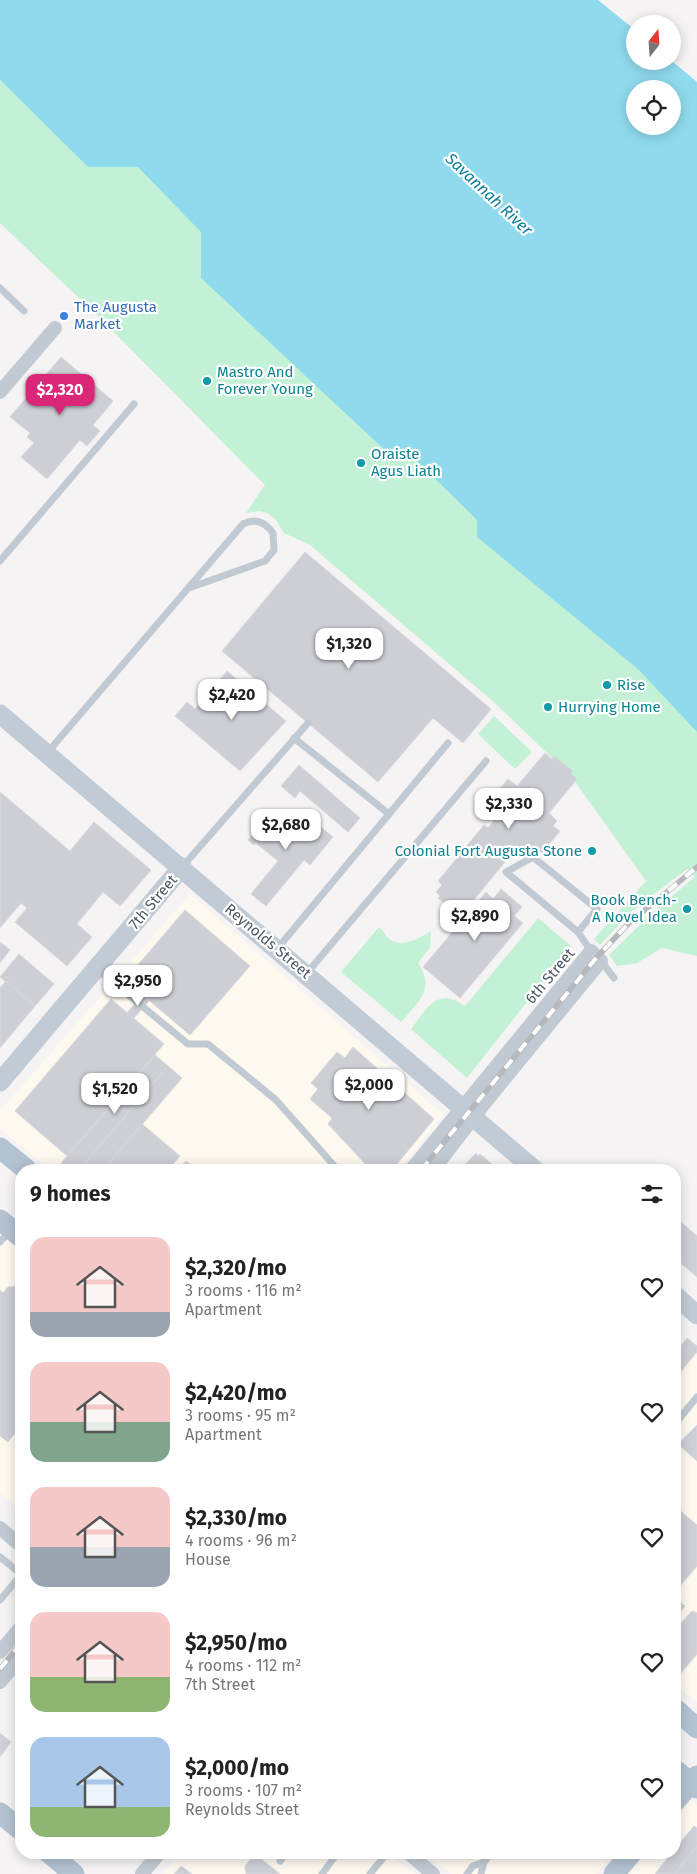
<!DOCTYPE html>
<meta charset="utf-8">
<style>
:root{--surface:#fff;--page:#f6f6f6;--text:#222;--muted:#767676;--accent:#db2777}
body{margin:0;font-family:"Fira Sans",sans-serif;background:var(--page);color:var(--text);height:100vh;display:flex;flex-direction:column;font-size:19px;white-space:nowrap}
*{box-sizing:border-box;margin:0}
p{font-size:16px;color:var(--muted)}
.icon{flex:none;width:28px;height:28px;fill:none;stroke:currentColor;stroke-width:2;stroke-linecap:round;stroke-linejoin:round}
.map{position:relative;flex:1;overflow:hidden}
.sheet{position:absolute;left:15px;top:1164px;width:666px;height:695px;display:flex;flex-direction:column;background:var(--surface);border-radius:20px;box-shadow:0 2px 12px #0003}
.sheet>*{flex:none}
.needle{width:32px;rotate:17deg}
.controls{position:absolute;left:626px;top:15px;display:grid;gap:10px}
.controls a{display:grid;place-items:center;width:55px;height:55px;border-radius:50%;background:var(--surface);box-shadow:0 2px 12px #0003;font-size:25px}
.price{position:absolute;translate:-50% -42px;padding:0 11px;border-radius:10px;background:#fff;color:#222;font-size:16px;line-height:32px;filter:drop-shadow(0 1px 2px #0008)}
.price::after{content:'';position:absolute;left:50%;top:30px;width:15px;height:11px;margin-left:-8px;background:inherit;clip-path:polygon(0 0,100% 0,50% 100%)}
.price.current{background:var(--accent);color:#fff}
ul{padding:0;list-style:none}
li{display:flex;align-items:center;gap:15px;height:125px;padding:0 15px}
li span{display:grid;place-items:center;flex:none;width:140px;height:100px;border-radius:15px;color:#555}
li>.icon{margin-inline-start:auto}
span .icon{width:60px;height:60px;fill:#fffc;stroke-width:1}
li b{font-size:21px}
h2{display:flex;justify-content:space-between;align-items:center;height:60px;padding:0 15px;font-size:21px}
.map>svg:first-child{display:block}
.commercial{fill:#fdf9ef}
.green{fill:#c3f1d5}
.water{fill:#90daee;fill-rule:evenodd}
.building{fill:#cdcfd5;stroke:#d7d9de}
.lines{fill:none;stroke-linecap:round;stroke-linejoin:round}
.lane{stroke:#c1cad2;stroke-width:7}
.street{stroke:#c1cad2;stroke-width:14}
.secondary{stroke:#c1cbd6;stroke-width:19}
.primary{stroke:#b3c2d1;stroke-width:21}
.rail-casing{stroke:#b5b8bd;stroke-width:5.5}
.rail{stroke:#fff;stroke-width:4;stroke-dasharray:11;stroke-linecap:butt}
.shop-dot{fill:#3f7fe0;stroke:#fff;stroke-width:2}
.culture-dot{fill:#0f9aa8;stroke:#fff;stroke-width:2}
.labels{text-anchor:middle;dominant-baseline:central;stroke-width:4.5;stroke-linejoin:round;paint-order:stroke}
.shop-label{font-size:15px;fill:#366cbe;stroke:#fff;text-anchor:start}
.culture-label{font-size:15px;fill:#0d838f;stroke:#fff;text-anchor:start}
.street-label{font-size:15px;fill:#4a5661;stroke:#fff}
.water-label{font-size:16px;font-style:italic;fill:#0c7c9b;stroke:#fff}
</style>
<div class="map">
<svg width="697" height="1874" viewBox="0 0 697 1874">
<rect width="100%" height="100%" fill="#f5f3f3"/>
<!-- commercial -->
<g class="commercial">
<polygon points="190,894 444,1115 398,1170 50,1170 0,1129 0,1111"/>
<polygon points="0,1232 21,1249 21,1511 0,1493"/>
<polygon points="697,1354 697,1702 675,1685 675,1380"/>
<polygon points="691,1800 697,1805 697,1874 629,1874 647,1853 675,1852 675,1819"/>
<polygon points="181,1852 388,1853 415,1874 163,1874"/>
<polygon points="424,1853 614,1853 596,1874 451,1874"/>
</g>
<!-- green -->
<g class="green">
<polygon points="0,80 88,167 135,138 697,660 697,956 662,948 637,963 617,966 609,955 653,912 695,877 687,869 631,912 600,945 594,939 646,881 571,776 496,704 310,545 284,533 276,520 268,513 259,511 246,513 265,485 99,317 0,223"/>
<polygon points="494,716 532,752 515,769 478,734"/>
<path d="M538 918 571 946 467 1078 411 1029C427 1008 437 986 465 1006Z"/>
<path d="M379 927C383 930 386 936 389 939 403 949 419 938 431 931L430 947 418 963C436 990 418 1002 401 1022L341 972Z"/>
</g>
<!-- water -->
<path class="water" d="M0 0H598L635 30V61H672L697 82V732L639 670 477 537V520L412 456 390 455 201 278V232L138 167H88L0 80ZM635 89H672V126H635Z"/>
<!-- building -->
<g class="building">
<polygon points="61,357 113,401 93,425 100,431 87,446 80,440 47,479 21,457 34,443 27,437 30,433 10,417"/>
<polygon points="305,552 491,709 463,743 433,718 378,782 222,651"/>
<polygon points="227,671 286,721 240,771 175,716 187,702 195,709"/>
<polygon points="545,753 552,759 554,756 573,771 571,774 577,779 549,813 557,821 553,826 560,831 542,853 535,848 531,852 525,847 518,855 514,851 468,907 462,902 457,909 452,906 450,908 438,898 440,896 436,892 442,885 438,881 484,825 488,828 494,821 481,811 508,779 517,786"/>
<polygon points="299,765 360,818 348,832 300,791 295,798 281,786"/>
<polygon points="0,792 70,851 94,822 151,870 120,906 103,892 77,924 92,937 67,966 15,922 27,908 21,903 0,928"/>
<polygon points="274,809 303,832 313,821 333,837 310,865 304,860 266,906 251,894 278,861 256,843 254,845 248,840"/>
<polygon points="501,889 522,907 514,916 523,923 460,998 423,967 486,892 493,899"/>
<polygon points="185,910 250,966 190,1035 125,980"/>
<polygon points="0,942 10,950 0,963"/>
<polygon points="19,954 54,984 35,1006 0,977"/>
<polygon points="6,981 35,1006 0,1048 0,988"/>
<polygon points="143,995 149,1001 133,1019 127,1013"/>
<polygon points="111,999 164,1044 67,1156 15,1111"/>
<polygon points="353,1047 434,1119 392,1170 371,1170 328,1124 332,1118 310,1099 318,1089 311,1083 337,1052 345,1058"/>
<polygon points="155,1055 168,1066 79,1170 70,1170 61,1163"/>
<polygon points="168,1066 182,1078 103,1170 79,1170"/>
<polygon points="142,1124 180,1156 168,1170 103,1170"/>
<polygon points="476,1153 478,1156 480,1154 499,1170 450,1170 456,1164 461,1169"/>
<polygon points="186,1161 197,1170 178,1170"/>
<polygon points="675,1217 697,1236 697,1277 675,1258"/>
<polygon points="21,1286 21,1426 8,1442 0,1436 0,1290 3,1293 8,1287"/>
<polygon points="687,1338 697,1346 697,1352 675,1378 675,1353"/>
<polygon points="697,1425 697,1461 678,1444"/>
<polygon points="677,1508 697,1525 697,1566 675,1592"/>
<polygon points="675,1598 685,1606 675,1619"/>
<polygon points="692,1611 697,1613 697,1654 681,1673 675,1668 675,1630"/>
<polygon points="0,1733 11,1742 0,1757"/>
<polygon points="694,1826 697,1828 697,1846 675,1874 655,1874 672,1852 675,1852 675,1849"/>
<polygon points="697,1846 697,1874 675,1874"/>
<polygon points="255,1854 280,1874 246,1874 245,1866"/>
<polygon points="181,1866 192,1874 174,1874"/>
</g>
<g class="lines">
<!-- lane -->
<g class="lane">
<polyline points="0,288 24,311"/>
<polyline points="0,561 134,404"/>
<polyline points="294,738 389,814"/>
<path d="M47 753 243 524C255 518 265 522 273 533L274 550 265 561 189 588"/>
<polyline points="183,866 308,723"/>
<polyline points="578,932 597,909 533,857 506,872 578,932 591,951"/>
<polyline points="277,949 448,743"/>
<polyline points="601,961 614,978"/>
<polyline points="97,969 188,1044 208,1044 276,1100 338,1170"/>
<polyline points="307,973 486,761"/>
<polyline points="0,1242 10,1231"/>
<polyline points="675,1424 697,1397"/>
<polyline points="0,1557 21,1574"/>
<polyline points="0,1600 21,1575"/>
<polyline points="280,1861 287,1852"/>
<polyline points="322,1874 338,1852"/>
<polyline points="370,1874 388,1852"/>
<polyline points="467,1874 473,1866 484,1862"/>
<polyline points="481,1874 484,1862 492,1852"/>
</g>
<!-- street -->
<g class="street">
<polyline points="0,392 55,328"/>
<polyline points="411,1170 591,951 601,961 487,1100 433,1170"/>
<polyline points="0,1528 21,1546"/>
<polyline points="0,1652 21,1627"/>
<polyline points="0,1682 21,1657"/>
<polyline points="407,1852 433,1874"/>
<polyline points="142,1874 160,1852"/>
</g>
<!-- secondary -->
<g class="secondary">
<polyline points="0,714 535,1170"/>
<polyline points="0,1082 182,867"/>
<polyline points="675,1295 697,1315"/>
</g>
<!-- primary -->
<g class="primary">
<polyline points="0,1148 27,1170"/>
<polyline points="0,1220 21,1237"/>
<polyline points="675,1709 697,1728"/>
<polyline points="675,1770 697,1788"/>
<polyline points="675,1801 697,1776"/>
<polyline points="0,1813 21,1830"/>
<polyline points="48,1852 74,1874"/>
<polyline points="614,1874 632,1852"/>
</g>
<!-- rail casing -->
<g class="rail-casing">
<g id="rail">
<polyline points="421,1170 597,957 628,924 697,867"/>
<polyline points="0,1669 21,1643"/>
</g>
</g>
<!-- rail -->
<use href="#rail" class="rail"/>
</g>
<!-- markers -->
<circle class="shop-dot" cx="64" cy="316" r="5"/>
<g class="culture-dot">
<circle cx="207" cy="381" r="5"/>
<circle cx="361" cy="463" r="5"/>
<circle cx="607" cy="685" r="5"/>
<circle cx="548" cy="707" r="5"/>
<circle cx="592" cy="851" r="5"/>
<circle cx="687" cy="909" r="5"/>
</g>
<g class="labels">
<!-- shop labels -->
<g class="shop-label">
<text x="74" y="307">The Augusta<tspan x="74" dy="17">Market</tspan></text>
</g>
<!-- culture labels -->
<g class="culture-label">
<text x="217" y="372">Mastro And<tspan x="217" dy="17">Forever Young</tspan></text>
<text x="371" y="454">Oraiste<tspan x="371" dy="17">Agus Liath</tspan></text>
<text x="617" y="685">Rise</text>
<text x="558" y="707">Hurrying Home</text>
<text x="582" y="851" text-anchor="end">Colonial Fort Augusta Stone</text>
<text x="677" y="900" text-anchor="end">Book Bench-<tspan x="677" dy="17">A Novel Idea</tspan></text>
</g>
<!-- street labels -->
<g class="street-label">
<text transform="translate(153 902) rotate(-50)">7th Street</text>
<text transform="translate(268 941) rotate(40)">Reynolds Street</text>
<text transform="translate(550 976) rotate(-50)">6th Street</text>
</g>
<!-- water labels -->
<g class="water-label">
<text transform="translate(489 194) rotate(43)">Savannah River</text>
</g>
</g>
</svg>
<div class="controls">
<a><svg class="needle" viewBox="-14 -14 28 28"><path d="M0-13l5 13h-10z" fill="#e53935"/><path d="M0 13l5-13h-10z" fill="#767676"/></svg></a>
<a><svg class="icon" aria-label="locate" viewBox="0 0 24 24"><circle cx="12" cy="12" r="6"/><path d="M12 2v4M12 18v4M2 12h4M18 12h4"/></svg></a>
</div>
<b class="price current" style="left:60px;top:416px">$2,320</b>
<b class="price" style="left:349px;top:670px">$1,320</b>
<b class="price" style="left:232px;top:721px">$2,420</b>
<b class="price" style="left:509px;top:830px">$2,330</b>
<b class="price" style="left:286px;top:851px">$2,680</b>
<b class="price" style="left:475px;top:942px">$2,890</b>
<b class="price" style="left:138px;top:1007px">$2,950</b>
<b class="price" style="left:369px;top:1111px">$2,000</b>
<b class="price" style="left:115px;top:1115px">$1,520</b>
<section class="sheet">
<h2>9 homes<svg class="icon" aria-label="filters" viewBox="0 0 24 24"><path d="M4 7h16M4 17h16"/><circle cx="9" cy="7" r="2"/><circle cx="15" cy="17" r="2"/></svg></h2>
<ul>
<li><span style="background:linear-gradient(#f6c9c9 75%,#9aa5b1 0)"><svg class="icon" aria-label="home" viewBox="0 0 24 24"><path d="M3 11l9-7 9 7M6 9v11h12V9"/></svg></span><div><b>$2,320/mo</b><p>3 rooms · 116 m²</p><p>Apartment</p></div><svg class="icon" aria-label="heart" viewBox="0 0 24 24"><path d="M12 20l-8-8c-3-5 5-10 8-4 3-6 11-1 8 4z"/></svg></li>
<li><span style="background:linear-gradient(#f6c9c9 60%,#7fa58c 0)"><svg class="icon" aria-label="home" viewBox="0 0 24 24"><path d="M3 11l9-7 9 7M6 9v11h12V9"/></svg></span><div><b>$2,420/mo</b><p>3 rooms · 95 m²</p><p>Apartment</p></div><svg class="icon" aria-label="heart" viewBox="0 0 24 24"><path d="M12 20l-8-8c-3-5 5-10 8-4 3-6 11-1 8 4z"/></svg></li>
<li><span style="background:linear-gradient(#f6c9c9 60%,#9aa5b1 0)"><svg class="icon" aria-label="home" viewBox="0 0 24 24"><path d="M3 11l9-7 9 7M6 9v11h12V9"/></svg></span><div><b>$2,330/mo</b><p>4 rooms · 96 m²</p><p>House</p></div><svg class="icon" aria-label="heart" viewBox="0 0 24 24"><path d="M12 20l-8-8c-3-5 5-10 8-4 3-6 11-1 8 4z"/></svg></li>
<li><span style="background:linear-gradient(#f6c9c9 65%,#8fb573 0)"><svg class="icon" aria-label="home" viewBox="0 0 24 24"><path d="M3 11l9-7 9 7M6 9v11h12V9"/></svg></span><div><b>$2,950/mo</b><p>4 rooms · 112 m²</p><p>7th Street</p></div><svg class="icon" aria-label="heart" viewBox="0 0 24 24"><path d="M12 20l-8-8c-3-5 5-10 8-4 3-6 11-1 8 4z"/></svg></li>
<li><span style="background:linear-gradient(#a9c7e8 70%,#8fb573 0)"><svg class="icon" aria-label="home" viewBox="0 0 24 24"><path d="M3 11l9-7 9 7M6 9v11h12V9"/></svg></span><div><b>$2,000/mo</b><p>3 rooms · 107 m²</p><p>Reynolds Street</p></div><svg class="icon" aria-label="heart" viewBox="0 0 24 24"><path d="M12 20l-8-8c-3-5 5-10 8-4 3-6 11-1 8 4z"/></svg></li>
</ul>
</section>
</div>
